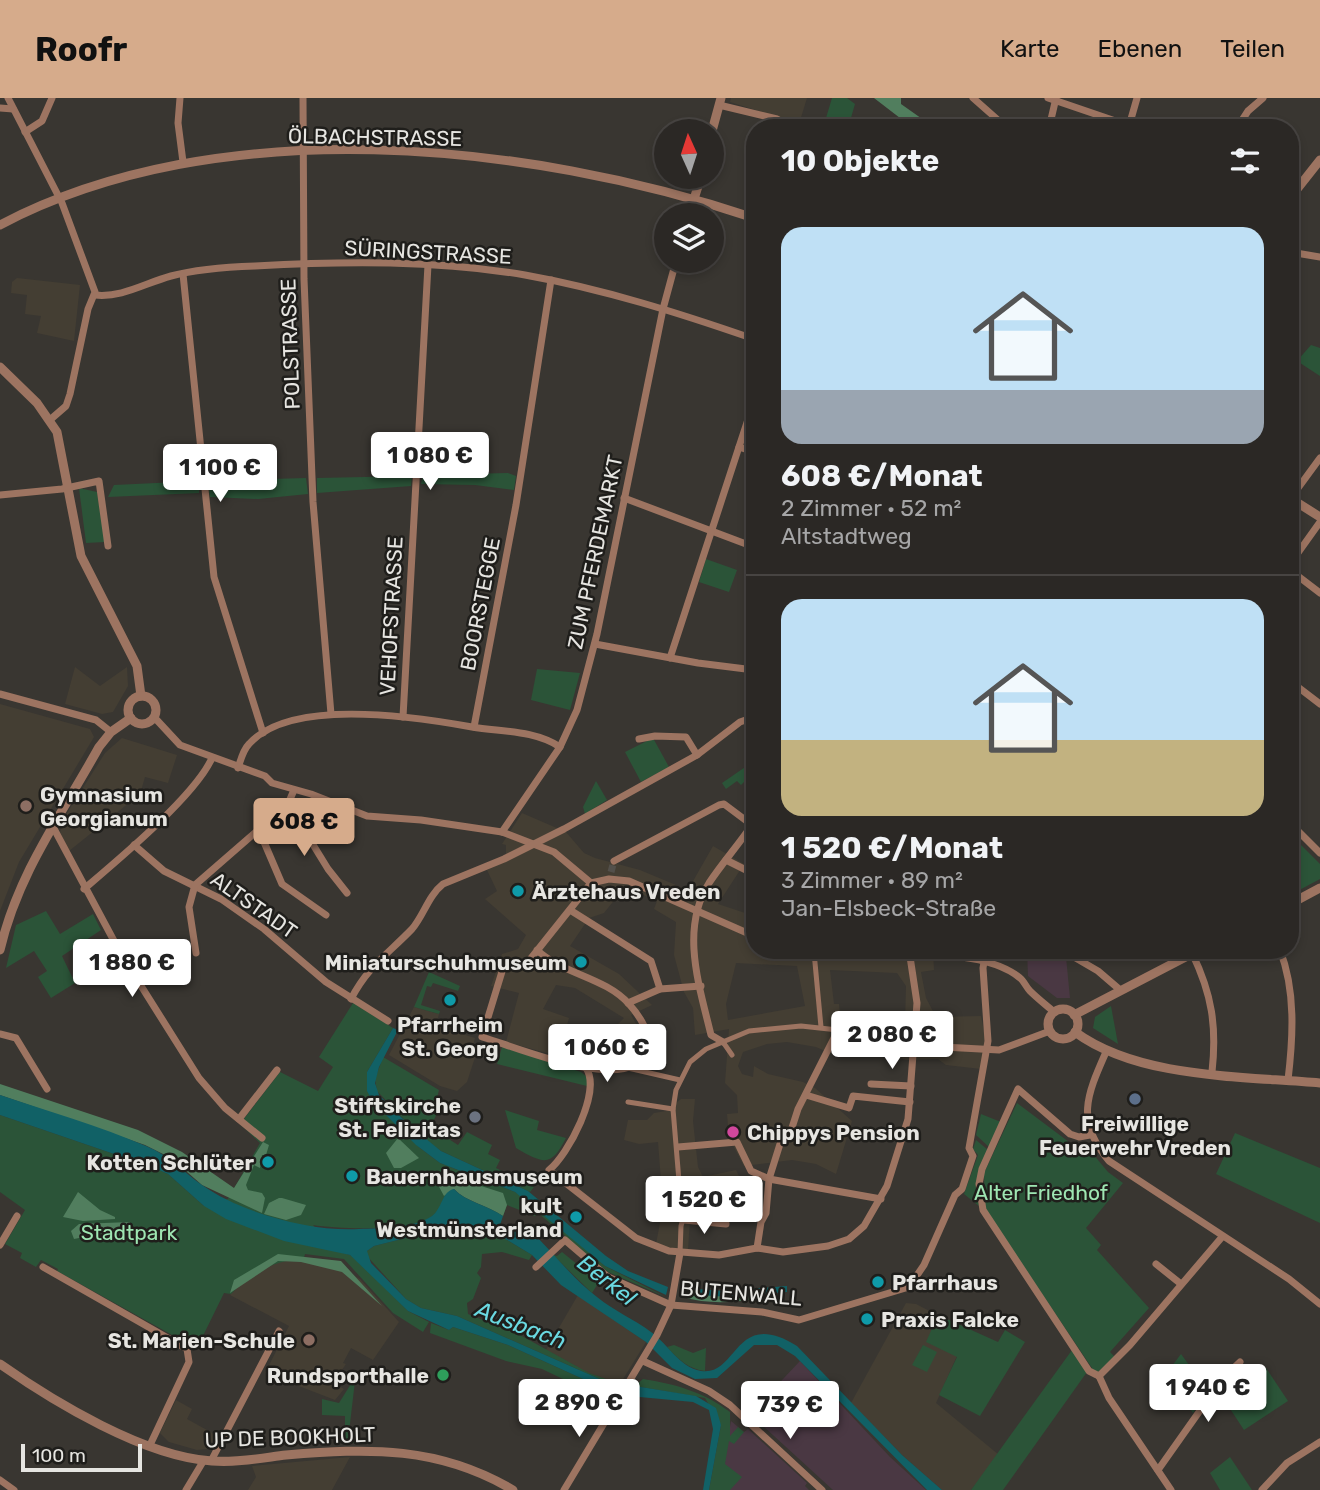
<!DOCTYPE html>
<html lang="de">
<meta charset="utf-8">
<style>
:root{--surface:#2b2825;--page:#33302d;--text:#f1f3f6;--muted:#a6a6a7;--line:#474442;--accent:#d6ab8b}
body{margin:0;font-family:Rubik,sans-serif;background:var(--page);color:var(--text);height:100vh;display:flex;flex-direction:column;font-size:26px;white-space:nowrap}
*{box-sizing:border-box;margin:0}
p{font-size:23px;color:var(--muted)}
.icon{flex:none;width:38px;height:38px;fill:none;stroke:currentColor;stroke-width:2;stroke-linecap:round;stroke-linejoin:round}
.map{position:relative;flex:1;overflow:hidden}
.panel{position:absolute;left:746px;top:21px;width:553px;height:840px;display:flex;flex-direction:column;background:var(--surface);border-radius:28px;box-shadow:0 4px 10px #0003,0 0 0 2px var(--line)}
.panel>*{flex:none}
.needle{width:46px;rotate:357deg}
.buttons{position:absolute;left:654px;top:21px;display:grid;gap:14px}
.buttons a{display:grid;place-items:center;width:70px;height:70px;border-radius:50%;background:var(--surface);box-shadow:0 4px 10px #0003,0 0 0 2px var(--line);font-size:35px}
.scale{position:absolute;left:21px;bottom:18px;width:121px;box-sizing:border-box;padding-left:7px;border:4px solid #e6e5e1;border-top:0;font-size:19px;line-height:24px;white-space:nowrap;color:#e6e5e1;-webkit-text-stroke:5px #1f1e1b;paint-order:stroke}
.price{position:absolute;translate:-50% -60px;padding:0 16px;border-radius:7px;background:#fff;color:#222;font-size:23px;line-height:46px;filter:drop-shadow(0 2px 4px #0008)}
.price::after{content:'';position:absolute;left:50%;top:42px;width:21px;height:16px;margin-left:-10px;background:inherit;clip-path:polygon(0 0,100% 0,50% 100%)}
.price.on{background:var(--accent);color:#111}
ul{padding:0;list-style:none}
li{display:grid;align-content:center;gap:14px;height:371px;padding:0 35px}
li+li{border-top:2px solid var(--line)}
li span{display:grid;place-items:center;height:217px;border-radius:21px;color:#555}
li>.icon{margin-inline-start:auto}
span .icon{width:126px;height:126px;fill:#fffc;stroke-width:1}
li b{font-size:30px}
h2{display:flex;justify-content:space-between;align-items:center;height:84px;padding:0 35px;font-size:30px}
header{display:flex;align-items:center;gap:42px;box-sizing:border-box;height:98px;padding:0 35px;background:var(--accent);color:#111}
header strong{font-size:33px}
nav{display:flex;gap:38px;margin-inline-start:auto;font-size:24px}
.map>svg:first-child{display:block}
.built{fill:#443e33;fill-rule:evenodd}
.industrial{fill:#4a3843}
.green{fill:#2b5438}
.forest{fill:#517e5e}
.water{fill:#116166}
.lines{fill:none;stroke-linecap:round;stroke-linejoin:round}
.minor-tunnel{stroke:#53504b;stroke-width:7;stroke-dasharray:7 3.5;stroke-linecap:butt}
.pedestrian{stroke:#9d7461;stroke-width:5}
.minor{stroke:#9d7461;stroke-width:7}
.tertiary{stroke:#9d7461;stroke-width:9}
.education-dot{fill:#8d6e63;stroke:#1f1e1b;stroke-width:2.5}
.culture-dot{fill:#0f9aa8;stroke:#1f1e1b;stroke-width:2.5}
.service-dot{fill:#5c6f8a;stroke:#1f1e1b;stroke-width:2.5}
.worship-dot{fill:#6b7280;stroke:#1f1e1b;stroke-width:2.5}
.hotel-dot{fill:#d1479c;stroke:#1f1e1b;stroke-width:2.5}
.leisure-dot{fill:#2e9e5b;stroke:#1f1e1b;stroke-width:2.5}
.labels{text-anchor:middle;dominant-baseline:central;stroke-width:5;stroke-linejoin:round;paint-order:stroke}
.street-label{font-size:21px;fill:#e6e5e1;stroke:#1f1e1b}
.poi-label{font-size:21px;font-weight:bold;fill:#e6e5e1;stroke:#1f1e1b;text-anchor:start}
.park-label{font-size:21px;fill:#9ee6b2;stroke:#1f1e1b}
.water-label{font-size:23px;font-style:italic;fill:#6ad9e1;stroke:#1f1e1b}
</style>
<header>
<strong>Roofr</strong>
<nav><a>Karte</a><a>Ebenen</a><a>Teilen</a></nav>
</header>
<div class="map">
<svg width="1320" height="1392" viewBox="0 0 1320 1392">
<rect width="100%" height="100%" fill="#393631"/>
<!-- built -->
<g class="built">
<polygon points="731,0 807,0 799,26 730,4"/>
<polygon points="17,180 80,187 74,243 37,235 41,218 25,216 27,197 11,195 12,184"/>
<polygon points="75,569 100,588 127,569 128,588 113,614 102,616 65,606"/>
<polygon points="0,606 90,631 94,639 19,764 0,813"/>
<polygon points="122,640 177,657 168,685 145,679 140,696 69,753 60,735 62,723 105,655"/>
<path d="M522 715 566 734 584 755 595 760 640 772 688 792 713 748 744 766 718 806 754 818V852H933L934 872 921 874 926 900 936 919 981 918 986 943 981 971 946 967 938 961 907 962 849 949 839 959 816 949 787 944 767 946 743 954 738 968 742 976 753 979 754 968 768 976 803 984 815 990 852 1023 836 1076 816 1066 792 1062 744 1068 729 1040 727 1016 738 1015 737 997 725 985 729 931 695 937 693 910 684 894 674 857 676 824 654 811 657 803 637 794 633 802 616 800 604 815 589 820 570 848 619 876 652 907 631 917 638 929V945L595 947 589 965 574 961 584 933 598 937 606 930 615 929 624 920 575 890 556 887 543 911 569 920 558 958 506 944 519 895 491 888 502 856 518 851 526 837 485 801 497 793 487 772 506 763V747L502 746ZM736 865 797 868 805 908 728 922 726 906ZM830 872 897 875 906 888 905 925 840 916 839 906H834Z"/>
<polygon points="414,909 439,916 437,924 447,931 475,940 473,948 478,950 467,984 457,993 440,988 389,957"/>
<polygon points="681,1001 695,1001 693,1023 698,1069 703,1079 736,1072 749,1099 751,1120 727,1119 714,1105 705,1105 709,1121 690,1121 688,1152 671,1151 656,1146 663,1109 658,1044 639,1046 624,1042 628,1022 647,1022 654,1015 666,1013"/>
<polygon points="278,1163 328,1164 360,1181 399,1224 373,1262 351,1250 343,1265 346,1266 333,1285 344,1291 335,1302 265,1275 289,1228 230,1197 244,1182"/>
<polygon points="578,1197 646,1244 620,1286 588,1275 546,1252"/>
<polygon points="906,1205 916,1206 968,1233 936,1305 999,1357 971,1392 942,1392 902,1357 851,1305"/>
<polygon points="176,1302 192,1311 187,1321 216,1337 207,1351 197,1352 169,1344 160,1335"/>
<polygon points="350,1359 332,1392 248,1392 256,1379 252,1368"/>
</g>
<!-- industrial -->
<g class="industrial">
<polygon points="1027,852 1055,852 1066,859 1070,900 1057,900 1028,878"/>
<polygon points="800,1263 890,1359 926,1392 833,1392 750,1316"/>
<polygon points="731,1323 744,1334 748,1331 807,1385 805,1388 809,1392 720,1392"/>
</g>
<!-- green -->
<g class="green">
<polygon points="832,0 847,0 855,6 848,30 823,30"/>
<polygon points="1311,247 1320,250 1320,278 1297,263"/>
<polygon points="508,375 516,378 514,392 475,387 421,386 423,377"/>
<polygon points="412,378 411,388 317,395 317,380"/>
<polygon points="306,380 308,396 258,401 210,399 208,383"/>
<polygon points="199,383 199,395 108,399 114,387"/>
<polygon points="79,390 97,394 105,444 86,445"/>
<polygon points="706,461 737,472 729,494 699,484"/>
<polygon points="537,571 580,575 570,612 531,602"/>
<polygon points="653,640 669,669 641,684 625,654"/>
<polygon points="754,663 754,685 747,681 741,687 737,683 726,691 722,685"/>
<polygon points="596,683 607,702 585,716 583,709"/>
<polygon points="1290,736 1320,766 1320,781 1290,797"/>
<polygon points="46,813 60,836 93,816 101,832 62,858 75,885 51,900 38,879 47,873 34,853 6,870 16,827"/>
<polygon points="429,874 460,888 458,893 433,885 431,889 427,888 421,907 440,913 439,916 414,909"/>
<path d="M353 905 393 930 367 974 373 1004 420 1050 440 1065 515 1094 526 1101 524 1105 531 1109 537 1108 605 1168 666 1199 608 1174 538 1115 535 1118 507 1107 503 1118 454 1091 449 1092C444 1102 441 1112 431 1119 409 1134 339 1131 313 1127L336 1153 350 1157 362 1166 408 1213 429 1224 423 1234 393 1215 344 1161 305 1156 304 1160C274 1163 252 1174 231 1196L224 1195 199 1246 192 1248 57 1173 58 1171 41 1162 36 1169 20 1160 22 1155 5 1146 25 1112 0 1094V1017L152 1069 168 1076 204 1108 228 1101 260 1045 240 1026 280 974 318 993 333 969 319 959Z"/>
<polygon points="1111,908 1118,946 1093,930 1095,919"/>
<polygon points="502,949 581,974 587,979 587,988 497,966"/>
<polygon points="383,959 439,992 436,1004 439,1012 430,1029 458,1047 467,1034 492,1047 488,1056 500,1062 496,1070 534,1089 530,1094 441,1053 418,1036 377,993 375,981"/>
<polygon points="1017,1005 1073,1047 1088,1050 1108,1074 1123,1085 1086,1130 1101,1147 1097,1152 1149,1210 1110,1254 1115,1259 1098,1274 1094,1273 985,1111 984,1075"/>
<path d="M505 1012 539 1023 537 1032 566 1040C552 1067 546 1068 516 1050Z"/>
<polygon points="981,1016 1001,1024 989,1049 976,1037"/>
<polygon points="1235,1035 1320,1070 1320,1125 1216,1076"/>
<polygon points="976,1042 988,1052 976,1086 979,1108 964,1096 978,1057 973,1051"/>
<polygon points="446,1130 499,1137 532,1157 529,1162 502,1154 482,1156 481,1169 477,1175 481,1180 473,1201 467,1205 468,1216 520,1237 589,1275 620,1286 620,1290 457,1218 421,1210 406,1201 367,1158 367,1153 374,1148"/>
<polygon points="562,1154 599,1184 592,1195 553,1157 557,1158"/>
<polygon points="938,1217 998,1244 1005,1232 1025,1244 980,1318 939,1297 957,1259 926,1244"/>
<polygon points="431,1225 449,1232 453,1229 508,1247 616,1296 611,1304 542,1271 506,1263 430,1235"/>
<path d="M674 1247 693 1255 706 1250 705 1273C688 1271 678 1261 667 1249Z"/>
<polygon points="923,1247 937,1254 927,1274 912,1267"/>
<polygon points="1072,1252 1087,1274 1003,1392 971,1392"/>
<polygon points="1181,1256 1208,1293 1193,1315 1166,1276"/>
<polygon points="1252,1269 1266,1270 1288,1303 1244,1332 1221,1297 1225,1287"/>
<polygon points="359,1273 362,1275 361,1283 355,1283 349,1334 355,1335 354,1345 345,1345 345,1318 322,1317 322,1301 339,1305"/>
<path d="M643 1281C675 1286 704 1294 730 1314V1338L738 1329 744 1334 734 1346 729 1343 725 1366 742 1379 730 1392H709L721 1327 705 1300 635 1288Z"/>
<polygon points="1230,1359 1252,1392 1220,1392 1210,1375"/>
</g>
<!-- forest -->
<g class="forest">
<polygon points="874,0 901,0 901,6 935,30 913,30"/>
<polygon points="0,986 138,1032 182,1054 234,1090 263,1044 269,1047 266,1057 262,1057 260,1070 254,1067 246,1087 248,1092 262,1095 265,1100 262,1115 202,1087 171,1060 145,1047 0,997"/>
<polygon points="398,1040 419,1060 401,1070 394,1070 386,1055"/>
<path d="M453 1079 503 1095 507 1107 503 1118C487 1107 466 1104 454 1091L444 1098 437 1085Z"/>
<polygon points="78,1094 100,1112 115,1119 115,1121 83,1123 63,1119"/>
<polygon points="279,1100 282,1100 306,1107 301,1117 286,1122 264,1116 269,1105"/>
<polygon points="130,1124 130,1130 74,1141 71,1133 79,1126"/>
<polygon points="278,1156 341,1163 382,1208 342,1174 301,1164 278,1163 230,1195 234,1182"/>
<path d="M683 1196 757 1197 755 1201C730 1205 707 1206 682 1199Z"/>
</g>
<!-- water -->
<g class="water">
<polygon points="393,930 398,932 379,969 375,985 379,997 409,1027 441,1053 528,1093 606,1158 628,1173 668,1189 666,1197 605,1168 515,1094 440,1065 416,1047 373,1004 367,993 367,974"/>
<path d="M0 997C48 1013 99 1028 146 1048 169 1057 182 1073 202 1087 241 1115 312 1134 359 1131 380 1130 415 1130 432 1118 442 1111 442 1093 454 1091 466 1104 487 1107 503 1118L500 1127 517 1133 521 1128 529 1131C552 1153 572 1180 597 1199 614 1213 634 1221 651 1234 668 1246 679 1269 701 1273 738 1279 734 1209 797 1248L902 1357 942 1392H927L795 1258 777 1247H754L717 1280 695 1281 672 1270 646 1244 561 1187 532 1157 499 1137 446 1130 374 1148 367 1153 371 1165 406 1201 421 1210 457 1218 620 1290 616 1296 508 1247 453 1229 449 1232 408 1213 350 1157 284 1143 226 1121 204 1108 168 1076 152 1069 0 1017Z"/>
<polygon points="787,1188 787,1194 730,1199 683,1196 684,1190 725,1193"/>
<polygon points="635,1288 696,1298 716,1310 721,1327 709,1392 703,1392 713,1331 709,1312 693,1304 629,1298"/>
</g>
<g class="lines">
<!-- minor-tunnel -->
<polyline class="minor-tunnel" points="611,774 614,763"/>
<!-- pedestrian -->
<g class="pedestrian">
<polyline points="814,854 821,929"/>
<polyline points="723,944 732,957"/>
<polyline points="628,970 680,982"/>
<polyline points="628,1004 673,1011"/>
<polyline points="680,1155 681,1128 685,1114 679,1083 673,1011 676,992 690,964 706,951 749,933 801,928 838,932"/>
</g>
<!-- minor -->
<g class="minor">
<polyline points="8,0 62,105 95,194 88,211 70,296 66,308 51,321"/>
<polyline points="180,0 178,25 183,64"/>
<polyline points="303,0 304,181 313,404 331,616"/>
<polyline points="973,0 1007,30"/>
<polyline points="1048,0 1136,30"/>
<polyline points="719,7 777,21 794,30"/>
<polyline points="0,10 13,11"/>
<polyline points="1129,28 1137,0"/>
<polyline points="1049,30 1056,0"/>
<polyline points="1237,30 1248,13 1263,0"/>
<polyline points="25,34 42,23 52,0"/>
<polyline points="687,117 694,101"/>
<polyline points="1290,154 1320,159"/>
<polyline points="183,176 214,479 263,635"/>
<path d="M95 197C122 200 145 185 171 178 197 171 227 169 255 168 344 163 437 162 525 177 603 191 679 215 754 241"/>
<polyline points="739,349 754,354"/>
<polyline points="0,397 62,391 99,383 108,448"/>
<polyline points="624,400 754,449"/>
<polyline points="1290,401 1320,360"/>
<polyline points="1290,466 1320,424"/>
<polyline points="1290,472 1320,495"/>
<polyline points="595,546 698,565 754,572"/>
<polyline points="670,560 754,303"/>
<polyline points="1290,583 1320,606"/>
<polyline points="0,596 96,622 111,634"/>
<polyline points="154,619 180,647 265,678 272,685 311,696 367,718 421,722 502,734 554,754 591,785"/>
<polyline points="403,619 428,167"/>
<polyline points="474,629 516,407 551,182"/>
<polyline points="639,641 655,638 686,639 697,657"/>
<path d="M238 670C241 661 243 652 249 646 291 599 417 619 472 629 502 634 534 632 560 649"/>
<polyline points="288,706 328,771 347,795"/>
<polyline points="1290,725 1320,755"/>
<polyline points="52,727 121,856 199,980 225,1010 262,1040"/>
<polyline points="258,730 282,786 326,817"/>
<polyline points="502,734 560,649 577,612 597,536 663,211 676,163"/>
<polyline points="134,747 164,773 221,801 264,831 326,884 388,923"/>
<polyline points="726,762 754,776"/>
<polyline points="614,763 719,707 724,706 752,727"/>
<polyline points="591,785 609,781 629,783 754,838"/>
<path d="M84 791C118 762 195 698 212 660"/>
<polyline points="570,812 651,863 660,891"/>
<path d="M537 852C562 876 605 879 629 906 639 917 654 939 647 954 629 998 514 948 482 939L504 867 528 864C549 838 570 811 591 785"/>
<path d="M807 852C864 864 974 842 1020 880 1024 883 1026 889 1030 893 1037 900 1046 907 1054 914"/>
<polyline points="1062,852 1098,873 1119,891"/>
<path d="M1280 852C1296 893 1293 940 1288 982"/>
<polyline points="196,855 189,809 195,787 288,706 294,692"/>
<path d="M1192 855C1212 896 1217 929 1212 974"/>
<path d="M351 901C368 868 388 856 412 831 424 817 428 798 443 786L504 761 564 731 697 657 740 624 754 619"/>
<polyline points="628,905 660,891 701,888"/>
<polyline points="0,936 16,940 47,991"/>
<path d="M723 944 711 937C699 887 680 831 709 785 723 764 740 745 754 724"/>
<path d="M1106 954C1087 997 1075 1023 1109 1063L1289 1181 1320 1206"/>
<path d="M586 970C602 993 568 1057 549 1072L636 1140 669 1153 719 1157 757 1150 783 1154 828 1148 849 1141 864 1128 887 1088 908 1021 917 905 909 852"/>
<polyline points="871,986 911,988"/>
<polyline points="806,997 849,1010 853,998 910,1004"/>
<polyline points="239,1021 277,972"/>
<polyline points="1090,1037 1079,1039 1070,1036 1018,991 982,1071 979,1086 983,1112 1089,1273 1099,1278"/>
<polyline points="678,1049 737,1044 751,1073 769,1081 766,1115 761,1124 757,1150"/>
<polyline points="881,1101 769,1081 780,1046 789,1039 798,1011 838,932 943,949 999,952 1050,933"/>
<polyline points="684,1122 726,1126"/>
<polyline points="0,1147 17,1118"/>
<polyline points="1156,1166 1181,1186"/>
<polyline points="43,1169 187,1251 189,1264 150,1347"/>
<polyline points="536,1169 565,1142 608,1179 671,1207 762,1214 799,1222 909,1189 924,1167 955,1097 962,1091 973,1058 969,1050 988,943 983,870 986,852"/>
<polyline points="643,1263 709,1293 730,1307 822,1392"/>
<polyline points="1099,1278 1130,1247 1222,1139"/>
<polyline points="1099,1278 1109,1300 1171,1392"/>
<polyline points="211,1363 279,1233"/>
<polyline points="1158,1372 1223,1280 1240,1264"/>
<polyline points="0,1382 14,1392"/>
<polyline points="186,1392 204,1362"/>
<polyline points="564,1392 657,1237 671,1207 680,1155"/>
<polyline points="1262,1392 1287,1365 1320,1344"/>
</g>
<!-- tertiary -->
<g class="tertiary">
<polyline points="712,33 721,0"/>
<polyline points="1290,100 1320,62"/>
<polyline points="694,101 701,79"/>
<path d="M0 127C218 12 528 44 754 120"/>
<polyline points="0,269 37,305 57,334 81,458 137,568 141,598"/>
<polyline points="1290,400 1320,419"/>
<circle cx="142" cy="612" r="14"/>
<polyline points="1290,806 1320,790"/>
<path d="M0 852C18 775 62 716 99 649L111 634 131 620"/>
<circle cx="1063" cy="926" r="15"/>
<polyline points="1074,917 1199,852"/>
<path d="M1075 934C1139 981 1243 978 1320 985"/>
<path d="M0 1266C54 1304 145 1359 212 1363 236 1365 262 1360 286 1357 369 1350 439 1348 513 1392"/>
</g>
</g>
<!-- markers -->
<g class="education-dot">
<circle cx="26" cy="708" r="7"/>
<circle cx="309" cy="1242" r="7"/>
</g>
<g class="culture-dot">
<circle cx="518" cy="793" r="7"/>
<circle cx="581" cy="864" r="7"/>
<circle cx="450" cy="902" r="7"/>
<circle cx="268" cy="1064" r="7"/>
<circle cx="352" cy="1078" r="7"/>
<circle cx="576" cy="1119" r="7"/>
<circle cx="878" cy="1184" r="7"/>
<circle cx="867" cy="1221" r="7"/>
</g>
<circle class="service-dot" cx="1135" cy="1001" r="7"/>
<circle class="worship-dot" cx="475" cy="1019" r="7"/>
<circle class="hotel-dot" cx="733" cy="1034" r="7"/>
<circle class="leisure-dot" cx="443" cy="1277" r="7"/>
<g class="labels">
<!-- street labels -->
<g class="street-label">
<text transform="translate(375 39) rotate(1)">ÖLBACHSTRASSE</text>
<text transform="translate(428 154) rotate(3)">SÜRINGSTRASSE</text>
<text transform="translate(290 246) rotate(-92)">POLSTRASSE</text>
<text transform="translate(595 454) rotate(-78)">ZUM PFERDEMARKT</text>
<text transform="translate(480 506) rotate(-79)">BOORSTEGGE</text>
<text transform="translate(391 518) rotate(-87)">VEHOFSTRASSE</text>
<text transform="translate(254 807) rotate(35)">ALTSTADT</text>
<text transform="translate(741 1195) rotate(5)">BUTENWALL</text>
<text transform="translate(290 1339) rotate(-2)">UP DE BOOKHOLT</text>
</g>
<!-- poi labels -->
<g class="poi-label">
<text x="40" y="696">Gymnasium<tspan x="40" dy="24">Georgianum</tspan></text>
<text x="532" y="793">Ärztehaus Vreden</text>
<text x="567" y="864" text-anchor="end">Miniaturschuhmuseum</text>
<text x="450" y="926" text-anchor="middle">Pfarrheim<tspan x="450" dy="24">St. Georg</tspan></text>
<text x="461" y="1007" text-anchor="end">Stiftskirche<tspan x="461" dy="24">St. Felizitas</tspan></text>
<text x="1135" y="1025" text-anchor="middle">Freiwillige<tspan x="1135" dy="24">Feuerwehr Vreden</tspan></text>
<text x="747" y="1034">Chippys Pension</text>
<text x="254" y="1064" text-anchor="end">Kotten Schlüter</text>
<text x="366" y="1078">Bauernhausmuseum</text>
<text x="562" y="1107" text-anchor="end">kult<tspan x="562" dy="24">Westmünsterland</tspan></text>
<text x="892" y="1184">Pfarrhaus</text>
<text x="881" y="1221">Praxis Falcke</text>
<text x="295" y="1242" text-anchor="end">St. Marien-Schule</text>
<text x="429" y="1277" text-anchor="end">Rundsporthalle</text>
</g>
<!-- park labels -->
<g class="park-label">
<text x="1041" y="1094">Alter Friedhof</text>
<text x="129" y="1134">Stadtpark</text>
</g>
<!-- water labels -->
<g class="water-label">
<text transform="translate(607 1182) rotate(38)">Berkel</text>
<text transform="translate(521 1227) rotate(21)">Ausbach</text>
</g>
</g>
</svg>
<div class="buttons">
<a><svg class="needle" viewBox="-14 -14 28 28"><path d="M0-13l5 13h-10z" fill="#e53935"/><path d="M0 13l5-13h-10z" fill="#a6a6a7"/></svg></a>
<a><svg class="icon" aria-label="layers" viewBox="0 0 24 24"><path d="M12 4l9 5-9 5-9-5zM3 14l9 5 9-5"/></svg></a>
</div>
<div class="scale">100 m</div>
<b class="price" style="left:430px;top:394px">1 080 €</b>
<b class="price" style="left:220px;top:406px">1 100 €</b>
<b class="price on" style="left:304px;top:760px">608 €</b>
<b class="price" style="left:132px;top:901px">1 880 €</b>
<b class="price" style="left:892px;top:973px">2 080 €</b>
<b class="price" style="left:607px;top:986px">1 060 €</b>
<b class="price" style="left:704px;top:1138px">1 520 €</b>
<b class="price" style="left:1208px;top:1326px">1 940 €</b>
<b class="price" style="left:579px;top:1341px">2 890 €</b>
<b class="price" style="left:790px;top:1343px">739 €</b>
<section class="panel">
<h2>10 Objekte<svg class="icon" aria-label="filters" viewBox="0 0 24 24"><path d="M4 7h16M4 17h16"/><circle cx="9" cy="7" r="2"/><circle cx="15" cy="17" r="2"/></svg></h2>
<ul>
<li><span style="background:linear-gradient(#bfe0f5 75%,#9aa5b1 0)"><svg class="icon" aria-label="home" viewBox="0 0 24 24"><path d="M3 11l9-7 9 7M6 9v11h12V9"/></svg></span><div><b>608 €/Monat</b><p>2 Zimmer · 52 m²</p><p>Altstadtweg</p></div></li>
<li><span style="background:linear-gradient(#bfe0f5 65%,#c2b280 0)"><svg class="icon" aria-label="home" viewBox="0 0 24 24"><path d="M3 11l9-7 9 7M6 9v11h12V9"/></svg></span><div><b>1 520 €/Monat</b><p>3 Zimmer · 89 m²</p><p>Jan-Elsbeck-Straße</p></div></li>
</ul>
</section>
</div>
